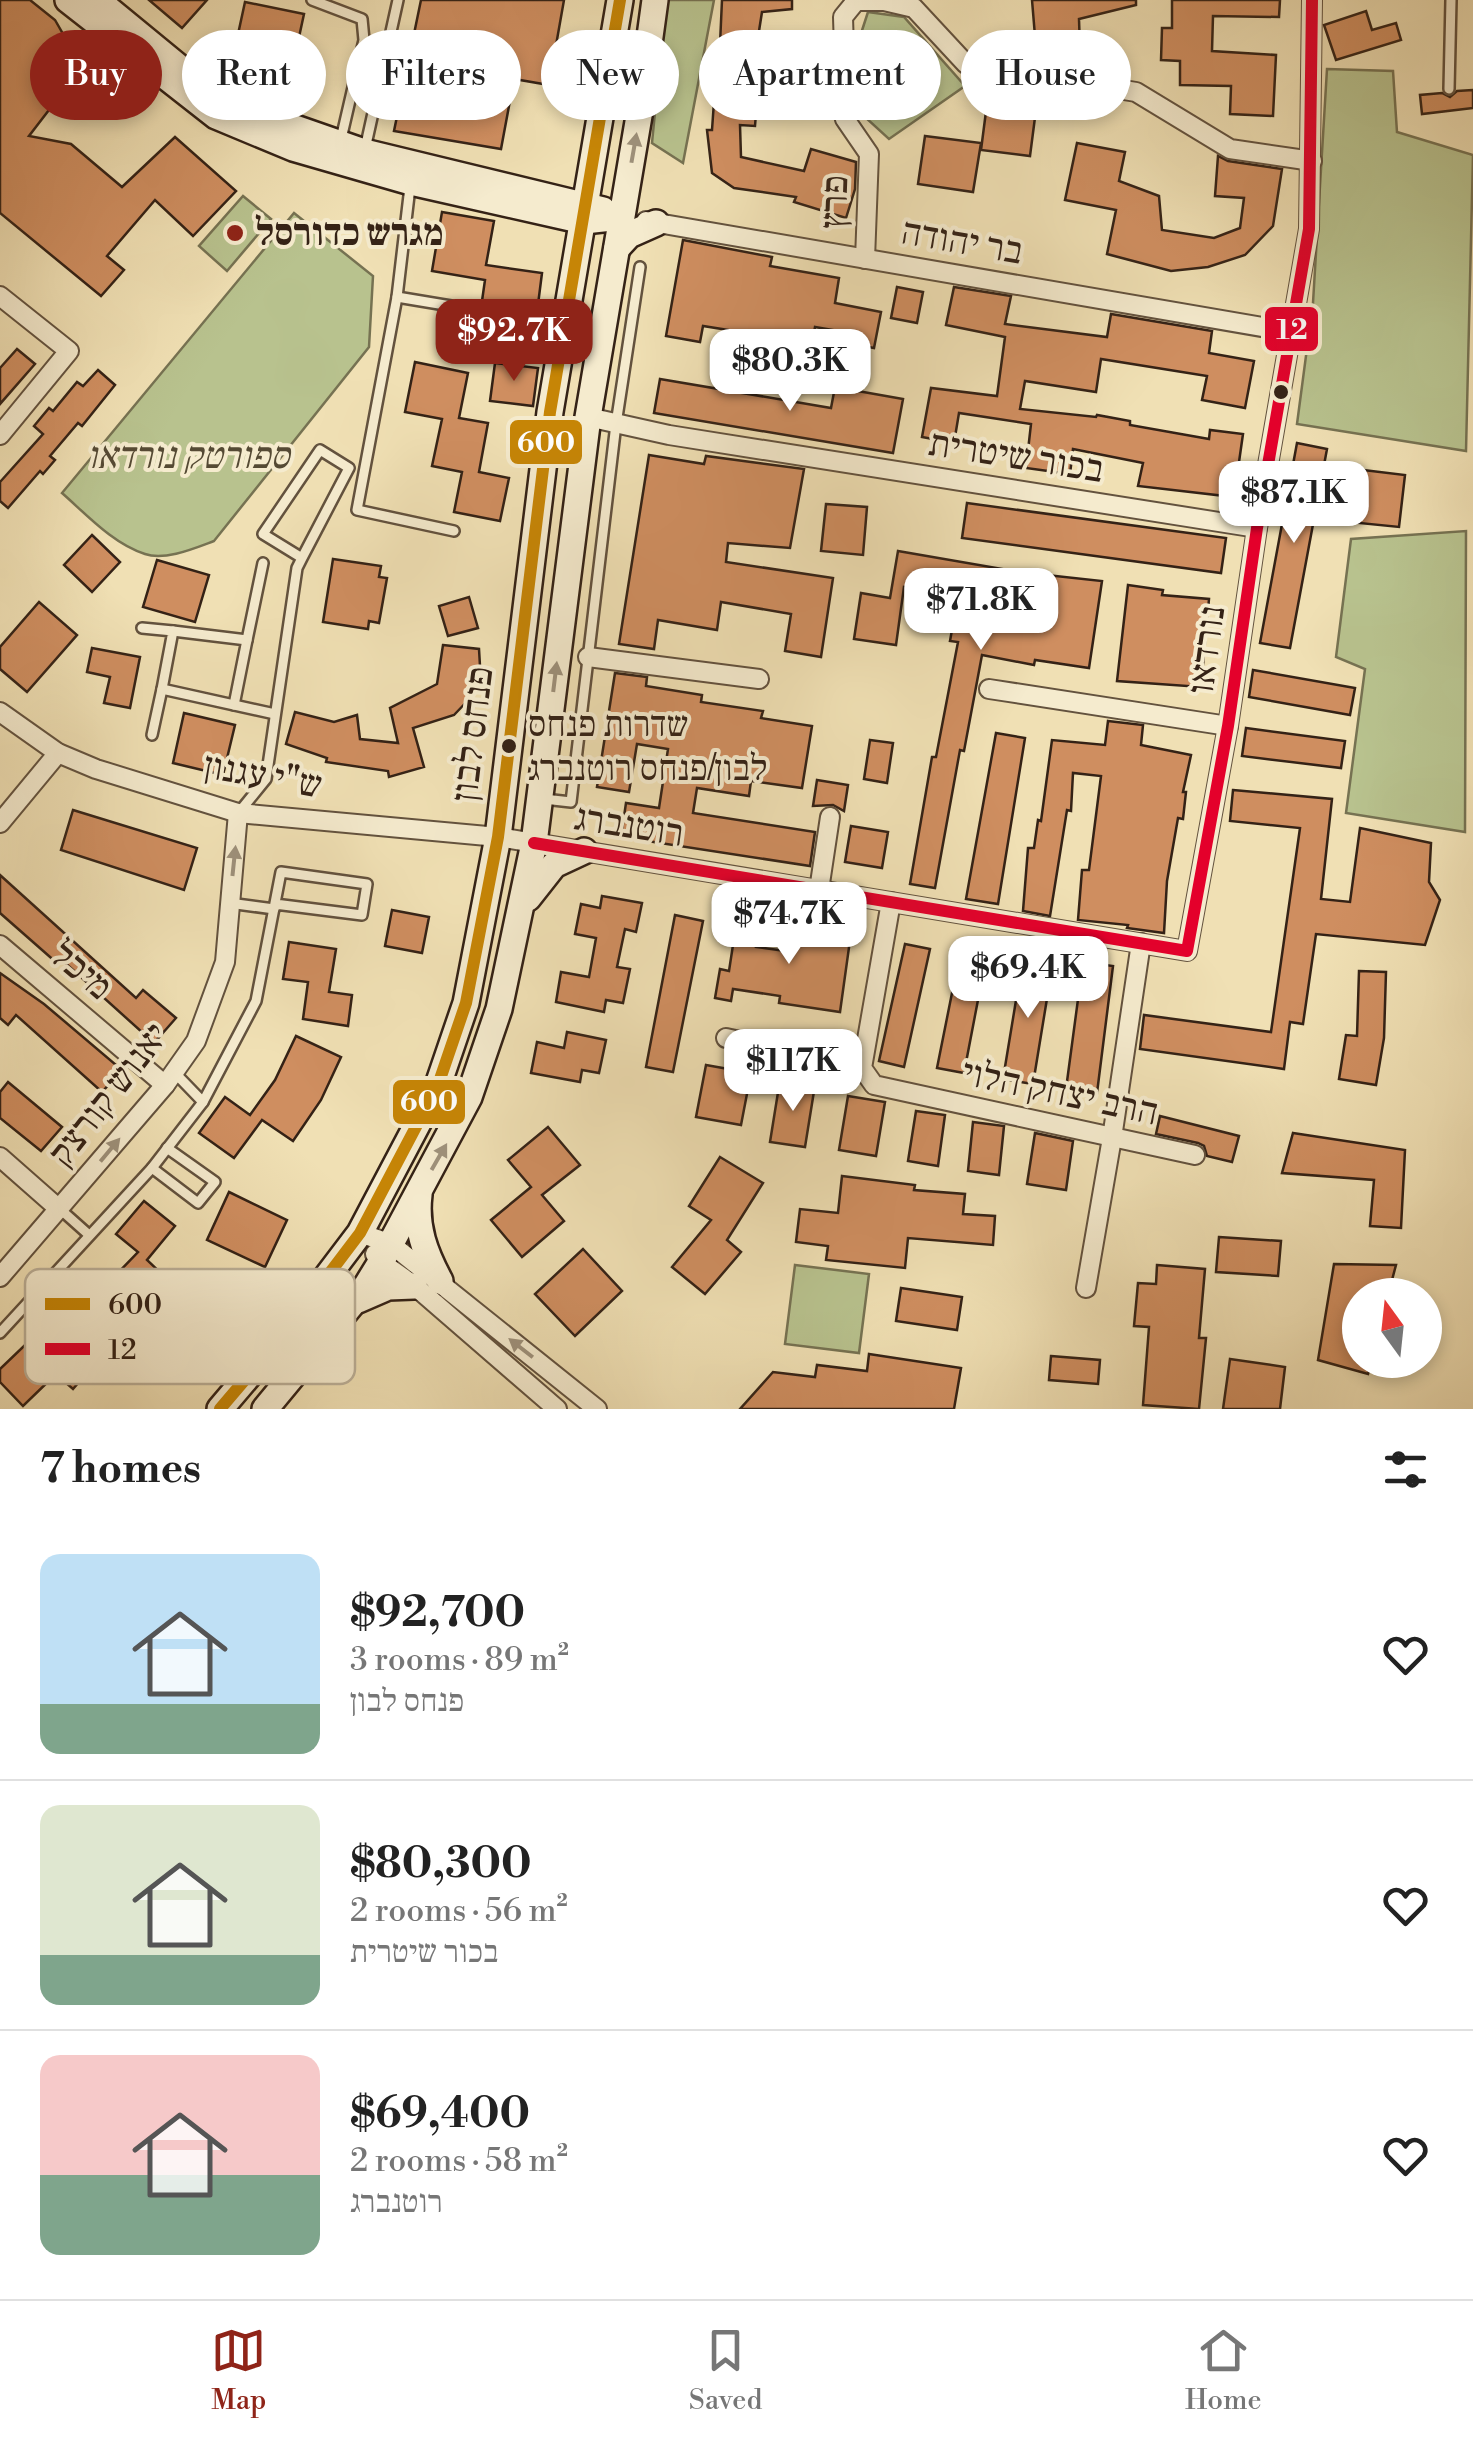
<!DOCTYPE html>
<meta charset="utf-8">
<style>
:root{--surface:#fff;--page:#f6f6f6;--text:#222;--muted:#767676;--line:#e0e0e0;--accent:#8f2418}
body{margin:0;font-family:"Libre Bodoni","Frank Ruhl Libre",serif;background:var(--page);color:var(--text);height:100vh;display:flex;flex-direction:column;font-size:38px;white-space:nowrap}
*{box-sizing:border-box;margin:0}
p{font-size:32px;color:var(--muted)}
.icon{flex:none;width:55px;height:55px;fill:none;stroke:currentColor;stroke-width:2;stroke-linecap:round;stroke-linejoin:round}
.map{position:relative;height:1409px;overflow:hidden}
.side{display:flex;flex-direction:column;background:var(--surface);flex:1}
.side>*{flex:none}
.banner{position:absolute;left:30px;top:30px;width:1415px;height:90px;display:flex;gap:20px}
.needle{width:65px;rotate:345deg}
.tools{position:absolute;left:1342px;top:1278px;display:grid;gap:20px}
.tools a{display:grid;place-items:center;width:100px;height:100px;border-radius:50%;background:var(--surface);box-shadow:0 5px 15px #0003;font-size:50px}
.price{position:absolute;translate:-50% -85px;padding:0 22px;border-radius:20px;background:#fff;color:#222;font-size:32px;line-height:65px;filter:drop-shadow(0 2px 5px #0008)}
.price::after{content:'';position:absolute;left:50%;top:60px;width:30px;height:22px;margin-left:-15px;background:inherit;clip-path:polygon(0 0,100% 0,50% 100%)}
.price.active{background:var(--accent);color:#fff}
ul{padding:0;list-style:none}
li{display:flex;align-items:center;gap:30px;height:250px;padding:0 40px}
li+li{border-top:2px solid var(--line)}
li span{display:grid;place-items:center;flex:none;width:280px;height:200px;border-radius:20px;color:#555}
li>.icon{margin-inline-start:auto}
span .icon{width:120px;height:120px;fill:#fffc;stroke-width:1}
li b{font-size:42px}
h2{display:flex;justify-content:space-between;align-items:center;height:120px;padding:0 40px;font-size:42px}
.tag{padding:0 35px;border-radius:45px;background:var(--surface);box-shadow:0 5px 15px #0003;font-size:35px;line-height:90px}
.tag.active{background:var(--accent);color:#fff}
.menu{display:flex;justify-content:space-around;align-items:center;height:140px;border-top:2px solid var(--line);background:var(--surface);font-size:28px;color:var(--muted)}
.menu a{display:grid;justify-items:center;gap:5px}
.menu .active{color:var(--accent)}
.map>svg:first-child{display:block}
.green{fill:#b8c28e;stroke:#767252;stroke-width:2.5}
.building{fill:#cf8e60;stroke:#342216;stroke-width:2.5}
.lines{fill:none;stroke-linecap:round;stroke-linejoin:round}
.lane-casing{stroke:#63523e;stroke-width:14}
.street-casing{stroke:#63523e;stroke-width:22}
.secondary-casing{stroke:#342216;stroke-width:30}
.lane{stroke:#f5ebce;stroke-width:9}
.street{stroke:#f5ebce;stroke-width:18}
.secondary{stroke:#f5ebce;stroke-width:25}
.bus-1-casing{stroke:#f5ebce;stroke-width:20}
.bus-2-casing{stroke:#f5ebce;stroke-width:20}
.bus-1{stroke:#c68506;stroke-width:12}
.bus-2{stroke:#e4002b;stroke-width:12}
.oneway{fill:#9e917b}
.poi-dot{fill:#8f2418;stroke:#f5ebce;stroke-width:4}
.bus-dot{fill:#342216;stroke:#f5ebce;stroke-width:4}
.labels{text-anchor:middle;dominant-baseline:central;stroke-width:8;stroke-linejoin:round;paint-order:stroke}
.bus-label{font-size:36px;fill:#342216;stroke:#f5ebce;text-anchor:start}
.street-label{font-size:38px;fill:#342216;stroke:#f5ebce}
.poi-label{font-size:38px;font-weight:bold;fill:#342216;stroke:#f5ebce;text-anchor:start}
.park-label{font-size:38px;font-style:italic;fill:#554a34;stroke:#f5ebce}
.key{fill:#f5ebce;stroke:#bbaf97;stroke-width:2.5}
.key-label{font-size:28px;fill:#342216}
.line-badge{stroke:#f5ebce;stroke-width:4}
.badge-label{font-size:28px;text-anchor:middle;font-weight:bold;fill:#fff}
</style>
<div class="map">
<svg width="1473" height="1409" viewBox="0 0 1473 1409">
<rect width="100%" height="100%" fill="#f0e0b4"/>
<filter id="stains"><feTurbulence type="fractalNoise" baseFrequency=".002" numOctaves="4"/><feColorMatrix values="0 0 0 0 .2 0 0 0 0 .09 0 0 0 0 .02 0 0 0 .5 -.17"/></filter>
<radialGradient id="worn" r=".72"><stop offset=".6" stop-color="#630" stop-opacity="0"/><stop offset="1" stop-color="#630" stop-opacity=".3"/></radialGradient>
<!-- green -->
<g class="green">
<polygon points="666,0 714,0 683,163 652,143"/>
<polygon points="868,12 904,17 965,86 889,139 854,107 854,55"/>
<polygon points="1327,69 1393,71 1397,132 1473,155 1466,451 1297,424 1313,303"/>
<polygon points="243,196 271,219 227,271 199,246"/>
<path d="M294 213 373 276 369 347 214 541C195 548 165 561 145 554 113 544 86 514 62 493Z"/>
<polygon points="1466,531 1465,832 1346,813 1365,669 1336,657 1351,539"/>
<polygon points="795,1265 869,1274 859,1353 785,1344"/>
</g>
<!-- building -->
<g class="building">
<polygon points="0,0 30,0 55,20 82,67 29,136 71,144 122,187 175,137 236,191 193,236 155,200 107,256 124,270 101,296 0,213"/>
<polygon points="149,0 207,0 182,28"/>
<polygon points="421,0 564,0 549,85 514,79 501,149 394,131"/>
<polygon points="722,0 792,0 792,9 762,12 756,50 720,44"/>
<polygon points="1032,0 1136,0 1136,5 1079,19 1080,50 1036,48"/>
<polygon points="1172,0 1280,0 1279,17 1213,16 1212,51 1276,55 1273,116 1230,114 1231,86 1180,85 1180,61 1161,60 1162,28 1172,28"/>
<polygon points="245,2 304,14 291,74 232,62"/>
<polygon points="1366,11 1372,30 1396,23 1401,40 1336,60 1324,25"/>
<polygon points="716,73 759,76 755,126 740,125 741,157 804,171 811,149 856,162 855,189 846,218 794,202 796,197 734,188 712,173 707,130 712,130"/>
<polygon points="1473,90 1473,108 1422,114 1420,95 1442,93 1450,97 1457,91"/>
<polygon points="988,96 1037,102 1030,156 981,150"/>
<polygon points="925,136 981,143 973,192 918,184"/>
<polygon points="1077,143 1125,152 1119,181 1159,196 1162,230 1214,238 1240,228 1244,198 1215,196 1218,156 1228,161 1282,169 1273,226 1245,255 1208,267 1171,271 1107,254 1116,210 1065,200"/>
<polygon points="442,212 494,221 486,265 542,273 533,344 477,336 485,280 432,271"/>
<polygon points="683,240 772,257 770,266 839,278 835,303 881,312 874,348 842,342 844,332 815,327 810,356 776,349 778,338 703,326 700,342 666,336"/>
<polygon points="897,287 923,292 917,323 891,318"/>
<polygon points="954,287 1011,296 1005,324 1107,337 1111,314 1212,331 1209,353 1254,361 1245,408 1202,400 1207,376 1101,359 1096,392 1025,381 1020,409 1096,417 1097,415 1130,421 1130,425 1209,439 1210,430 1243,434 1234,497 1138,486 1143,463 1073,449 1070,474 1026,468 1031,424 959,413 954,443 922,437 931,388 997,396 1005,337 946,325"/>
<polygon points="17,349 35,364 0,404 0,368"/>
<polygon points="415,362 468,373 459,418 488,423 479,472 509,478 500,521 454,512 462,472 432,466 442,419 405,412"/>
<polygon points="495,363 538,368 533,406 490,401"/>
<polygon points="98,370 115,385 82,426 78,423 50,456 55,460 43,474 40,471 8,508 0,501 0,482 43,434 34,426 49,408 53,411 77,382 83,386"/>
<polygon points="660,379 831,408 835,387 903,399 893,453 654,413"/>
<polygon points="1297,443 1327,449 1290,648 1260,643"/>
<polygon points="649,455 704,464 706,456 804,469 790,548 728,543 726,562 833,578 821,657 785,651 791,614 721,602 717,630 658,620 654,649 619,644"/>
<polygon points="1355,469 1405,475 1399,527 1349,522"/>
<polygon points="967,503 1226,538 1221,573 962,538"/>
<polygon points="826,504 867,507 863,555 821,551"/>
<polygon points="92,535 120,562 92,592 64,565"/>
<polygon points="898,551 1019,572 1102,581 1089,668 1035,660 1034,665 982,655 964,751 960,750 935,888 910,884 932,757 936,757 958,642 950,641 958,596 904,587 896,645 854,639 861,593 890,598"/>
<polygon points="333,559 381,566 379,577 387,578 379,623 369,621 368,629 323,622"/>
<polygon points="157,560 209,575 195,622 143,607"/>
<polygon points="1128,585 1163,590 1162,595 1209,599 1201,687 1117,681"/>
<polygon points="469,597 478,628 448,636 439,606"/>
<polygon points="39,602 77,635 27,692 0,669 0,647"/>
<polygon points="443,645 479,649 480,666 475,693 454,715 413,728 424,767 389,777 388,771 326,762 327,758 286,744 295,712 334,722 357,715 360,739 398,743 390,708 437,684"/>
<polygon points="92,648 140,657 130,708 104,703 110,677 87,672"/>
<polygon points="1253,670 1355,688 1350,715 1249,697"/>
<polygon points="615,673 647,677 646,686 702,695 701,702 763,711 761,718 812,726 802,788 751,781 749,796 697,788 693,813 815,832 810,866 621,837 626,803 659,808 668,749 637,744 629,792 597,787"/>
<polygon points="184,713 235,725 223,775 173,763"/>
<polygon points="1108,721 1143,725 1141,745 1191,755 1183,792 1186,792 1183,819 1178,818 1167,881 1164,933 1127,928 1128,925 1078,920 1082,870 1089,870 1101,776 1073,773 1071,811 1067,810 1050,916 1023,911 1028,848 1034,848 1038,820 1041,821 1052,740 1105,745"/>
<polygon points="1246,728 1345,741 1341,768 1242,756"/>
<polygon points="996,733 1025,738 998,904 966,899"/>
<polygon points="870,740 893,743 887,783 864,779"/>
<polygon points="817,780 848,785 844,811 833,805 813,806"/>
<polygon points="1233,790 1332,799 1321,899 1350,902 1360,828 1431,843 1429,882 1440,900 1425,945 1316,934 1303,1024 1290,1022 1284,1069 1140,1049 1144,1015 1271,1032 1300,828 1230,821"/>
<polygon points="73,810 197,848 184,890 61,850"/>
<polygon points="851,826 888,832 882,868 845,862"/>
<polygon points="0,875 136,998 143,990 176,1018 154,1043 62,960 58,964 0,913"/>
<polygon points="602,896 642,903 636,932 625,929 617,967 630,969 623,1003 606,1000 604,1012 556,1002 561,972 589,977 596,938 575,934 581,904 600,908"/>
<polygon points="392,910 429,917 422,953 385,946"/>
<polygon points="675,915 703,921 673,1072 646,1067"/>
<polygon points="737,919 760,922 756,947 786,951 790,924 851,933 840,1012 779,1003 780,996 733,989 731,1001 715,998 720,969 729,971"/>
<polygon points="289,942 336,949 329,992 352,995 348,1026 303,1019 308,982 283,979"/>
<polygon points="905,944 930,949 904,1067 879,1061"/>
<polygon points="961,948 987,953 964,1073 937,1068"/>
<polygon points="1023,958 1053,962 1033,1084 1003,1079"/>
<polygon points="1083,962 1113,966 1097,1093 1066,1089"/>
<polygon points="1359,971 1386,972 1384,1038 1376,1085 1339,1079 1346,1035 1357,1036"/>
<polygon points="0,973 44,1004 122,1070 102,1092 16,1015 8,1025 0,1018"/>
<polygon points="567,1032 606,1040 599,1073 582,1070 580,1082 531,1073 537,1042 564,1048"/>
<polygon points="296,1036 341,1057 321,1100 293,1141 262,1120 234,1158 199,1133 225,1097 250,1115 275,1080"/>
<polygon points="706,1065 751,1073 741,1125 696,1117"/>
<polygon points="780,1080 815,1085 805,1147 770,1142"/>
<polygon points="8,1082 62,1127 41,1151 0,1118 0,1092"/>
<polygon points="848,1096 885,1102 876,1156 839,1150"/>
<polygon points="916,1111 945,1115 938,1166 908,1161"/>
<polygon points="1160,1116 1239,1136 1232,1162 1207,1156 1204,1146 1198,1143 1156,1134"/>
<polygon points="973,1122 1004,1126 999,1175 968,1171"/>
<polygon points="548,1127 580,1165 542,1195 564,1221 522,1257 491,1220 531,1187 508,1160"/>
<polygon points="1035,1133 1073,1141 1066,1190 1027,1184"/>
<polygon points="1293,1133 1405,1150 1401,1228 1370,1226 1374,1180 1282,1173"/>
<polygon points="720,1157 763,1183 727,1240 741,1252 705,1294 672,1267 711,1220 689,1206"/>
<polygon points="842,1176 915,1185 914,1190 965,1194 963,1214 995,1216 993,1245 908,1238 905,1268 826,1260 828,1246 796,1242 800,1209 838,1213"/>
<polygon points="229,1192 287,1220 265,1267 207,1240"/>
<polygon points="144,1201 175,1226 147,1260 166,1278 129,1317 131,1319 93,1360 96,1362 73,1389 56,1374 23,1406 0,1382 0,1369 24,1346 42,1363 117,1282 113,1278 138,1252 116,1234"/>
<polygon points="1219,1237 1281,1241 1278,1276 1216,1272"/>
<polygon points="583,1249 622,1291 575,1336 535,1294"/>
<polygon points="1334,1264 1396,1265 1388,1295 1360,1295 1360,1360 1372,1360 1368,1374 1318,1360"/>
<polygon points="1157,1265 1205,1269 1199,1338 1206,1338 1199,1409 1143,1405 1149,1327 1134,1326 1138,1283 1156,1284"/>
<polygon points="901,1288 962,1297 957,1330 896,1321"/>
<polygon points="869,1354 961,1368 954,1409 740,1409 773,1372 815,1377 817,1365 867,1371"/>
<polygon points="1051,1356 1100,1360 1098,1384 1049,1380"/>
<polygon points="1230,1359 1285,1367 1280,1409 1223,1409"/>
</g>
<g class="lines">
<!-- lane casing -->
<g class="lane-casing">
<g id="lane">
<polyline points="312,0 362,19 364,40 341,139"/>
<polyline points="1449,89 1451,0"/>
<polyline points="365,149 398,0"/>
<polyline points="410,187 397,297 357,510 454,531"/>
<polyline points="397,297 469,309"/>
<polyline points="142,628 173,631 162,689 275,714"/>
<polyline points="173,631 247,640 234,705"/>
<polyline points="247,640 263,563"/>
<polyline points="152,735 162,689"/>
<polyline points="544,799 571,802 616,424 640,267"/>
<polyline points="240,811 266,779 297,568 302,558 349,468 320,450 263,534 302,558"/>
<polyline points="229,903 274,909"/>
<polyline points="174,1072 203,1102"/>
<polyline points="152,1168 198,1203 215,1182 167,1148"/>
<polyline points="60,1209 88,1234"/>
<polyline points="0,1333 152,1168 203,1102 256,1001 281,872 367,884 362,915 275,904"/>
</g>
</g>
<!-- street casing -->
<g class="street-casing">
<g id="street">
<polyline points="646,221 1291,332"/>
<polyline points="865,259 869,154 845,119 838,91 844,49 843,17 856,1 884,1 914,8 966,64 1136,92 1230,149 1312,161"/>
<polyline points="0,296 69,351 0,435"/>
<polyline points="588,417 669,435 1257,528"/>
<polyline points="588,657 759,679"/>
<polyline points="989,689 1228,726"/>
<polyline points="0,712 58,753 96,769 238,813 498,837 1187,951 1228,726 1257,528 1309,229 1312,0"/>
<polyline points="0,823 58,753"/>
<polyline points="819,890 830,817"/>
<polyline points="891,902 862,1068 874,1085 1195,1155"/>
<polyline points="0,945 165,1085"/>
<polyline points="726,1038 862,1068"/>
<polyline points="0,1157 59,1209"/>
<polyline points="360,1233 391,1244 597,1409"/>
<polyline points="375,1254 381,1262 416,1287 557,1409"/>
<polyline points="0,1277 165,1085 196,1041 225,962 238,813"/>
<polyline points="1086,1288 1112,1138 1141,943"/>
</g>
</g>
<!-- secondary casing -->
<g class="secondary-casing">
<g id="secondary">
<polyline points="68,0 216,116 293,148 411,182 584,221 621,217"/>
<polyline points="97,0 209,92 249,112 364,152 603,210"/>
<polyline points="617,248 629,235 656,223"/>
<polyline points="528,898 554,865 584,851"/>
<path d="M419 1195C415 1227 425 1253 440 1281"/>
<polyline points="358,1300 388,1287 414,1286"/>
<polyline points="220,1409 282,1336 360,1233 438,1085 466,1003 498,837 550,412 620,0"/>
<polyline points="265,1409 365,1288 381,1262 469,1097 499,1009 534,843 588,417 640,110 655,0"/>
</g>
</g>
<!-- lane -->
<use href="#lane" class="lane"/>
<!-- street -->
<use href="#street" class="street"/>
<!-- secondary -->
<use href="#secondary" class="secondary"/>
<!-- bus-1 casing -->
<g class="bus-1-casing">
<polyline id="bus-1" points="220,1409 282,1336 360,1233 438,1085 466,1003 498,837 550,412 620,0"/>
</g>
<!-- bus-2 casing -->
<g class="bus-2-casing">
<polyline id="bus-2" points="534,843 1187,951 1228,726 1257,528 1309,229 1312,0"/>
</g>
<!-- bus-1 -->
<use href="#bus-1" class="bus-1"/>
<!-- bus-2 -->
<use href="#bus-2" class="bus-2"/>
</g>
<!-- one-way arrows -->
<defs><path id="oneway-solid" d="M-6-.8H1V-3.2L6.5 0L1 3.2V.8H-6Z" transform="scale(2.5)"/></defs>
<g class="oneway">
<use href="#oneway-solid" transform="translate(634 148) rotate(-80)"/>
<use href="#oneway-solid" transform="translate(555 677) rotate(-83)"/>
<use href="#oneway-solid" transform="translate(234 861) rotate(-84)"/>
<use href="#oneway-solid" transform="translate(110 1150) rotate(-50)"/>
<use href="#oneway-solid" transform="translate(439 1157) rotate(-60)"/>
<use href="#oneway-solid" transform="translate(521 1348) rotate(-142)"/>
</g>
<!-- markers -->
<circle class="poi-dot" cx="235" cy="233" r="10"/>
<g class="bus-dot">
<circle cx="1281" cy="392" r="9"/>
<circle cx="509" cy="746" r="9"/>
</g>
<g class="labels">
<!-- bus labels -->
<g class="bus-label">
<text x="528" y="725">שדרות פנחס<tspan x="528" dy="44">לבון/פנחס רוטנברג</tspan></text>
</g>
<!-- street labels -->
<g class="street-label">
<text transform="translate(835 202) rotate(-88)">פרץ</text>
<text transform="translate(962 242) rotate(10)">בר יהודה</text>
<text transform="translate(1016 457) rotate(9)">בכור שיטרית</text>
<text transform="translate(1207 650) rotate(-82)">נורדאו</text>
<text transform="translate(473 734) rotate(-83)">פנחס לבון</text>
<text transform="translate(263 776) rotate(10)">ש"י עגנון</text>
<text transform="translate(629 826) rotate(9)">רוטנברג</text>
<text transform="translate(81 971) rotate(40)">מיכל</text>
<text transform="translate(1060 1093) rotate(12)">הרב יצחק הלוי</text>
<text transform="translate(109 1095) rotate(-52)">יאנוש קורצק</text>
</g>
<!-- poi labels -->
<g class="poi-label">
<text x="255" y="233">מגרש כדורסל</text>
</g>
<!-- park labels -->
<g class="park-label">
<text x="188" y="456">ספורטק נורדאו</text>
</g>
</g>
<!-- legend -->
<rect x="25" y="1269" width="330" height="115" rx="15" class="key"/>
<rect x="45" y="1298" width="45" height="12" fill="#c68506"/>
<rect x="45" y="1343" width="45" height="12" fill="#e4002b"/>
<g class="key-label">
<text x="108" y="1314">600</text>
<text x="108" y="1359">12</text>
</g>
<g class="line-badge">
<rect x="1263" y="305" width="57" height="48" rx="10" fill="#e4002b"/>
<rect x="508" y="418" width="76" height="48" rx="10" fill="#c68506"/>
<rect x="391" y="1078" width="76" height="48" rx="10" fill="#c68506"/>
</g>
<g class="badge-label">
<text x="1292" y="339">12</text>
<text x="546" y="452">600</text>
<text x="429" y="1111">600</text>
</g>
<rect width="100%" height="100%" filter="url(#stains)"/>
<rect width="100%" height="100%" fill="url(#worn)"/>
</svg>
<div class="tools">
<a><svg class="needle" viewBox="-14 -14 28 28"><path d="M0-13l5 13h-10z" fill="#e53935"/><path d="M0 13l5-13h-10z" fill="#767676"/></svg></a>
</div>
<b class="price active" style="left:514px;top:384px">$92.7K</b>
<b class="price" style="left:790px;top:414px">$80.3K</b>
<b class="price" style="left:1294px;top:546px">$87.1K</b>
<b class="price" style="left:981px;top:653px">$71.8K</b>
<b class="price" style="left:789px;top:967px">$74.7K</b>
<b class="price" style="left:1028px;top:1021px">$69.4K</b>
<b class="price" style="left:793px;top:1114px">$117K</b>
<div class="banner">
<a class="tag active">Buy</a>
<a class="tag">Rent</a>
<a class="tag">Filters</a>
<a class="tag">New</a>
<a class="tag">Apartment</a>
<a class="tag">House</a>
</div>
</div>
<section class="side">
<h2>7 homes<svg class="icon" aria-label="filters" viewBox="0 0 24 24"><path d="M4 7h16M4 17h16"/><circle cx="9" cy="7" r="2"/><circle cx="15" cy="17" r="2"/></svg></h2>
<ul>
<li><span style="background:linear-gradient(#bfe0f5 75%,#7fa58c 0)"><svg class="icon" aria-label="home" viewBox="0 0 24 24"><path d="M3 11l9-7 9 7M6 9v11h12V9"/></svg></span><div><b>$92,700</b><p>3 rooms · 89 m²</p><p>פנחס לבון</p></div><svg class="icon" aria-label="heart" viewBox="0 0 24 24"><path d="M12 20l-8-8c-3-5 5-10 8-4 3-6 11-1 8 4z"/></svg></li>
<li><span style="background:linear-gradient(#dfe7d0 75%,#7fa58c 0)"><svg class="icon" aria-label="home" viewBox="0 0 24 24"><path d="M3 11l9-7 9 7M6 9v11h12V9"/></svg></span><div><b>$80,300</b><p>2 rooms · 56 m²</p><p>בכור שיטרית</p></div><svg class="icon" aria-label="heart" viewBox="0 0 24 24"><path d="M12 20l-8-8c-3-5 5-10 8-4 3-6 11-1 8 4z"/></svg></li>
<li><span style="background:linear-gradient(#f6c9c9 60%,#7fa58c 0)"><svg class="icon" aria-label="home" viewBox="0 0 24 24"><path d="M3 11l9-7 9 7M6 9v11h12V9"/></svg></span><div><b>$69,400</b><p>2 rooms · 58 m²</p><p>רוטנברג</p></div><svg class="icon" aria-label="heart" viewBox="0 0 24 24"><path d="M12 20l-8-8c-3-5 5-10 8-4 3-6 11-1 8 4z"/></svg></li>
</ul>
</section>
<nav class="menu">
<a class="active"><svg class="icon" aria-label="map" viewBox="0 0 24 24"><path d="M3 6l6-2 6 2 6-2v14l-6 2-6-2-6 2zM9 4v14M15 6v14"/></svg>Map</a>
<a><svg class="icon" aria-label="saved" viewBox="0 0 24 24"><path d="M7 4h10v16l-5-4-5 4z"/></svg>Saved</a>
<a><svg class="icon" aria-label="home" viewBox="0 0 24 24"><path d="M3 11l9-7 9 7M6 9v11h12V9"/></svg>Home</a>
</nav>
